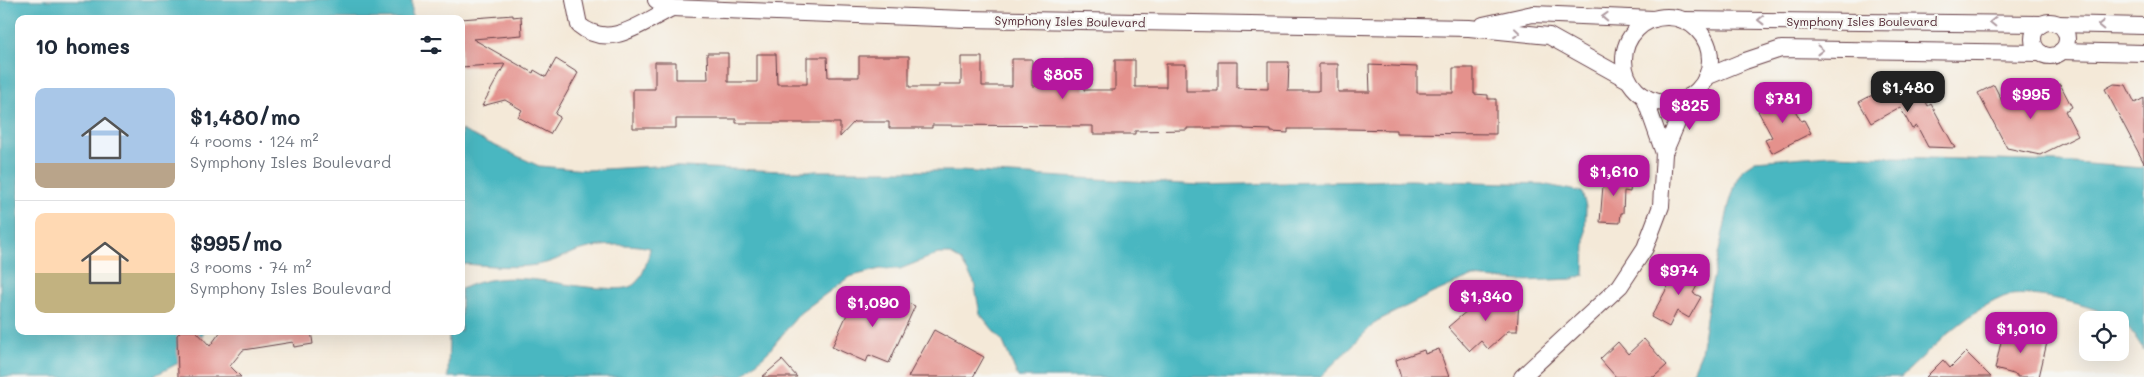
<!DOCTYPE html>
<meta charset="utf-8">
<style>
:root{--surface:#fff;--page:#f6f6f7;--text:#1f2937;--muted:#747a83;--line:#e0e1e3;--accent:#b5179e}
body{margin:0;font-family:Mali,sans-serif;background:var(--page);color:var(--text);height:100vh;display:flex;flex-direction:column;font-size:19px;white-space:nowrap}
*{box-sizing:border-box;margin:0}
p{font-size:16px;color:var(--muted)}
.icon{flex:none;width:28px;height:28px;fill:none;stroke:currentColor;stroke-width:2;stroke-linecap:round;stroke-linejoin:round}
.map{position:relative;flex:1;overflow:hidden}
.drawer{position:absolute;left:15px;top:15px;width:450px;height:320px;display:flex;flex-direction:column;background:var(--surface);border-radius:10px;box-shadow:0 5px 20px #0002}
.drawer>*{flex:none}
.controls{position:absolute;left:2079px;top:311px;display:grid;gap:10px}
.controls a{display:grid;place-items:center;width:50px;height:50px;border-radius:10px;background:var(--surface);box-shadow:0 5px 20px #0002;font-size:25px}
.price{position:absolute;translate:-50% -42px;padding:0 11px;border-radius:10px;background:var(--accent);color:#fff;font-size:16px;line-height:32px;filter:drop-shadow(0 1px 2px #0008)}
.price::after{content:'';position:absolute;left:50%;top:30px;width:15px;height:11px;margin-left:-8px;background:inherit;clip-path:polygon(0 0,100% 0,50% 100%)}
.price.current{background:#222;color:#fff}
ul{padding:0;list-style:none}
li{display:flex;align-items:center;gap:15px;height:125px;padding:0 20px}
li+li{border-top:1px solid var(--line)}
li span{display:grid;place-items:center;flex:none;width:140px;height:100px;border-radius:10px;color:#555}
li>.icon{margin-inline-start:auto}
span .icon{width:60px;height:60px;fill:#fffc;stroke-width:1}
li b{font-size:21px}
h2{display:flex;justify-content:space-between;align-items:center;height:60px;padding:0 20px;font-size:21px}
.map>svg:first-child{display:block}
.water{fill:#48b7c1;stroke:#496b76}
.building{fill:#e4918c}
.lines{fill:none;stroke-linecap:round;stroke-linejoin:round}
.minor-casing{stroke:#643d45;stroke-width:18}
.minor{stroke:#fff;stroke-width:16}
.oneway{stroke:#ae9aa0}
.labels{text-anchor:middle;dominant-baseline:central;stroke-width:4.5;stroke-linejoin:round;paint-order:stroke}
.street-label{font-size:12px;fill:#4a1f2b;stroke:#f6f6f2}
</style>
<div class="map">
<svg width="2144" height="377" viewBox="0 0 2144 377">
<rect width="100%" height="100%" fill="#f6f6f2"/>
<filter id="ink" filterUnits="userSpaceOnUse"><feTurbulence type="fractalNoise" baseFrequency=".02" numOctaves="2"/><feDisplacementMap in="SourceGraphic" scale="10" xChannelSelector="R" yChannelSelector="G"/><feConvolveMatrix kernelMatrix="1 2 1 2 8 2 1 2 1" color-interpolation-filters="sRGB"/></filter>
<filter id="wash" filterUnits="userSpaceOnUse"><feTurbulence type="fractalNoise" baseFrequency=".0096" numOctaves="4" result="noise"/><feDisplacementMap in="SourceGraphic" scale="20" xChannelSelector="R" yChannelSelector="G"/><feGaussianBlur stdDeviation="1.12" result="paint"/><feColorMatrix in="noise" values="0 0 0 0 0 0 0 0 0 0 0 0 0 0 0 0 0 1.4 0 .05"/><feComposite in="paint" operator="in"/></filter>
<g filter="url(#wash)">
<rect width="100%" height="100%" fill="#f4e9d8"/>
<!-- water -->
<g class="water">
<polygon points="0,0 412,0 412,19 19,19 19,331 205,331 194,350 182,361 152,377 0,377"/>
<path d="M461 130 539 166 586 170 656 166 783 171H959L1200 185 1410 180 1542 184 1582 192 1586 207 1584 275 1573 279 1522 281 1471 277 1433 293 1377 321 1320 377H1018L1003 342 980 314 974 282 961 261 949 254H938L900 269H880L849 277 800 313 768 352 741 377H448L449 331H461V289C507 267 551 285 598 288 608 288 620 290 629 287 642 283 648 260 650 248 629 243 599 244 578 251 567 254 557 260 546 263 520 270 488 265 461 264Z"/>
<path d="M1830 155 2059 162 2144 168V350C2138 342 2133 332 2126 325 2110 309 2026 287 2003 297 1964 314 1932 349 1901 377H1691L1701 353 1710 292 1729 205 1737 179 1743 169 1755 161Z"/>
</g>
<g id="blocks">
<!-- building -->
<g class="building">
<polygon points="513,15 513,17 521,16 522,35 473,39 533,73 534,70 546,77 556,59 578,73 555,114 560,117 550,134 518,117 522,110 505,100 482,106 505,64 461,67 461,19"/>
<polygon points="707,53 728,53 728,82 757,82 757,54 776,54 777,84 807,84 807,57 827,57 828,77 859,77 859,56 909,56 909,87 939,87 939,84 961,84 961,57 982,57 982,86 1012,86 1012,59 1032,59 1032,86 1064,86 1064,60 1084,60 1084,90 1115,90 1115,60 1135,60 1135,87 1166,87 1166,64 1186,64 1186,91 1218,91 1218,62 1237,62 1237,88 1268,89 1268,62 1289,62 1288,91 1319,91 1319,64 1338,64 1338,92 1370,92 1369,65 1417,67 1417,93 1453,93 1453,68 1474,68 1474,94 1488,95 1488,99 1496,99 1496,134 1397,133 1397,130 1348,129 1288,129 1288,133 1271,132 1271,130 1244,129 1244,128 1187,128 1187,130 1135,131 1135,134 1093,134 1093,126 932,125 932,128 889,128 889,122 854,122 840,137 840,123 736,123 736,119 676,119 676,128 633,128 633,89 655,89 655,62 676,62 676,79 708,79"/>
<polygon points="1897,82 1907,82 1915,97 1922,94 1928,106 1931,104 1955,148 1928,147 1917,126 1912,129 1900,107 1871,123 1859,102"/>
<polygon points="2060,84 2072,107 2065,111 2078,136 2040,155 2007,148 1978,93 1994,85 2002,101 2009,97 2014,107"/>
<polygon points="2114,84 2126,85 2135,103 2144,98 2144,163 2105,89"/>
<polygon points="1787,96 1801,121 1804,120 1811,133 1772,153 1765,140 1772,137 1758,111"/>
<polygon points="1604,173 1632,175 1630,192 1624,191 1623,213 1621,213 1620,223 1600,222"/>
<polygon points="1681,263 1703,275 1693,293 1701,297 1689,318 1677,311 1669,327 1651,317"/>
<polygon points="862,290 894,304 897,298 915,306 889,363 869,355 866,362 832,347 849,310 853,311"/>
<polygon points="1469,299 1519,301 1517,331 1508,331 1488,349 1481,341 1470,351 1448,327 1468,310"/>
<polygon points="2004,328 2048,338 2039,377 2017,377 2017,375 1995,369"/>
<polygon points="934,330 984,357 973,377 908,377"/>
<polygon points="181,331 196,331 210,346 221,331 311,331 313,344 294,347 293,342 243,350 230,366 241,377 178,377 177,335"/>
<polygon points="1644,339 1667,365 1654,377 1616,377 1600,359 1618,342 1628,354"/>
<polygon points="1439,349 1449,377 1401,377 1396,360 1424,350 1425,354"/>
<polygon points="1966,352 1991,377 1926,377 1943,360 1950,368"/>
<polygon points="782,360 797,377 762,377"/>
</g>
</g>
</g>
<g filter="url(#ink)">
<use href="#blocks" fill-opacity="0" stroke="#643d45" stroke-width="1"/>
<g class="lines">
<!-- minor casing -->
<g class="minor-casing">
<g id="minor">
<path d="M574 0 579 25C610 51 642 22 672 8"/>
<polyline points="656,0 672,8 965,19 1469,28 1549,36 1628,80"/>
<circle cx="1667" cy="60" r="43"/>
<polyline points="1682,20 2042,24"/>
<circle cx="2050" cy="39" r="17"/>
<polyline points="2057,24 2144,26"/>
<polyline points="1483,25 1533,14 1654,19"/>
<polyline points="2061,51 2144,53"/>
<polyline points="1706,77 1745,61 1781,49 2041,53"/>
<polyline points="1644,96 1664,153"/>
<polyline points="1522,377 1620,286 1645,248 1661,206 1664,153 1688,97"/>
</g>
</g>
<!-- minor -->
<use href="#minor" class="minor"/>
</g>
<!-- one-way arrows -->
<defs><path id="oneway-chevron" d="M-2-3.5L2.5 0L-2 3.5" fill="none" stroke-width="1.6" stroke-linecap="round" stroke-linejoin="round" transform="scale(1.25)"/></defs>
<g class="oneway">
<use href="#oneway-chevron" transform="translate(1605 17) rotate(-178)"/>
<use href="#oneway-chevron" transform="translate(1761 20) rotate(-180)"/>
<use href="#oneway-chevron" transform="translate(1993 22) rotate(-179)"/>
<use href="#oneway-chevron" transform="translate(2101 25) rotate(-179)"/>
<use href="#oneway-chevron" transform="translate(1517 33) rotate(6)"/>
<use href="#oneway-chevron" transform="translate(1820 50) rotate(1)"/>
</g>
</g>
<g class="labels">
<!-- street labels -->
<g class="street-label">
<text transform="translate(1070 21) rotate(1)">Symphony Isles Boulevard</text>
<text x="1862" y="21">Symphony Isles Boulevard</text>
</g>
</g>
</svg>
<div class="controls">
<a><svg class="icon" aria-label="locate" viewBox="0 0 24 24"><circle cx="12" cy="12" r="6"/><path d="M12 2v4M12 18v4M2 12h4M18 12h4"/></svg></a>
</div>
<b class="price" style="left:1063px;top:100px">$805</b>
<b class="price current" style="left:1908px;top:113px">$1,480</b>
<b class="price" style="left:2031px;top:120px">$995</b>
<b class="price" style="left:1783px;top:124px">$781</b>
<b class="price" style="left:1690px;top:131px">$825</b>
<b class="price" style="left:1614px;top:197px">$1,610</b>
<b class="price" style="left:1679px;top:296px">$974</b>
<b class="price" style="left:1486px;top:322px">$1,340</b>
<b class="price" style="left:873px;top:328px">$1,090</b>
<b class="price" style="left:2021px;top:354px">$1,010</b>
<section class="drawer">
<h2>10 homes<svg class="icon" aria-label="filters" viewBox="0 0 24 24"><path d="M4 7h16M4 17h16"/><circle cx="9" cy="7" r="2"/><circle cx="15" cy="17" r="2"/></svg></h2>
<ul>
<li><span style="background:linear-gradient(#a9c7e8 75%,#b9a48a 0)"><svg class="icon" aria-label="home" viewBox="0 0 24 24"><path d="M3 11l9-7 9 7M6 9v11h12V9"/></svg></span><div><b>$1,480/mo</b><p>4 rooms · 124 m²</p><p>Symphony Isles Boulevard</p></div></li>
<li><span style="background:linear-gradient(#ffd9b3 60%,#c2b280 0)"><svg class="icon" aria-label="home" viewBox="0 0 24 24"><path d="M3 11l9-7 9 7M6 9v11h12V9"/></svg></span><div><b>$995/mo</b><p>3 rooms · 74 m²</p><p>Symphony Isles Boulevard</p></div></li>
</ul>
</section>
</div>
